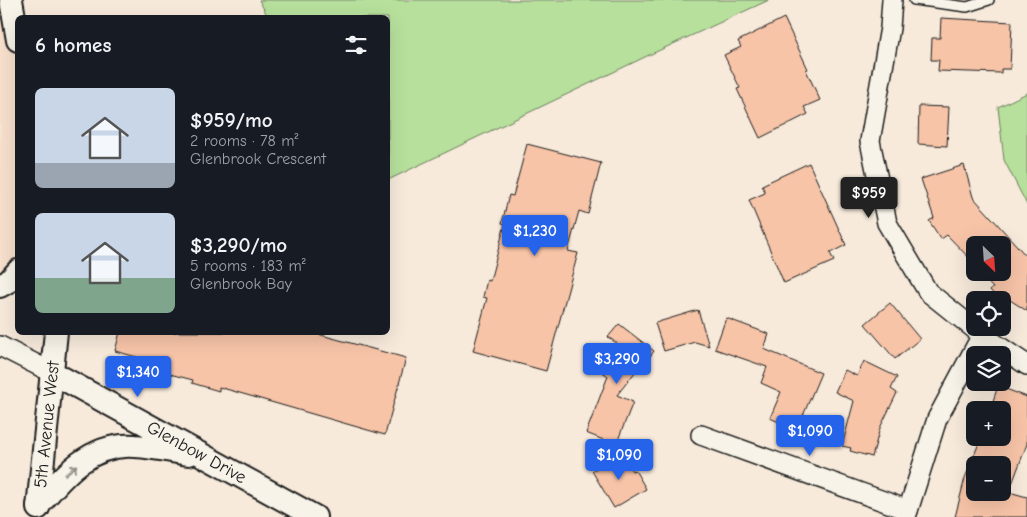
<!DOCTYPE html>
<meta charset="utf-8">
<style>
:root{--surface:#171b24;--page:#242831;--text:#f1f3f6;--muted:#9ea1a6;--accent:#2563eb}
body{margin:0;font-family:"Comic Neue",sans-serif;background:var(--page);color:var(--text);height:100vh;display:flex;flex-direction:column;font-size:19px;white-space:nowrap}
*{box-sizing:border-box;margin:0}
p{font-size:16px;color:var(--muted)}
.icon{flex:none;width:28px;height:28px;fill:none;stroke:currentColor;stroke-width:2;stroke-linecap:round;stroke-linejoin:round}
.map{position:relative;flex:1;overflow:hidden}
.panel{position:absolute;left:15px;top:15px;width:375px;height:320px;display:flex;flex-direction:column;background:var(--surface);border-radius:8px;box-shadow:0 5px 20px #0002}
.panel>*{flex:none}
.needle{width:32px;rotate:155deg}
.buttons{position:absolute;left:966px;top:236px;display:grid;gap:10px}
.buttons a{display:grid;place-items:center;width:45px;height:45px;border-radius:8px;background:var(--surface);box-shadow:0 5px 20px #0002;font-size:25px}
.price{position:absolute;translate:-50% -42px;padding:0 11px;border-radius:5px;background:var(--accent);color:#fff;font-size:16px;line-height:32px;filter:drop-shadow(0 1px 2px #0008)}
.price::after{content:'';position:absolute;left:50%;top:30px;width:15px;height:11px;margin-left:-8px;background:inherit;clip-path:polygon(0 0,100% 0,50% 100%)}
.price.current{background:#222;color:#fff}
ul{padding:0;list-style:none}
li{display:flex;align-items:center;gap:15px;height:125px;padding:0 20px}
li span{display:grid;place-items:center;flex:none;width:140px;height:100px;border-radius:8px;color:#555}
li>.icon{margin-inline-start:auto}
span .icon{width:60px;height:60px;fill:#fffc;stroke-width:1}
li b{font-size:21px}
h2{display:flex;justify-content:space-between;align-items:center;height:60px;padding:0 20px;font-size:21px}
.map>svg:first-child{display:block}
.built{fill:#f7dfcc}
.green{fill:#b7e09c;stroke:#6a7e5c}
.building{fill:#f7c4a8;stroke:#1c1c1c;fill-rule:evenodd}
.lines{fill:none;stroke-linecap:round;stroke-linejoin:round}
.service-casing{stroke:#1c1c1c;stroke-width:12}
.minor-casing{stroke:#1c1c1c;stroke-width:22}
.tertiary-casing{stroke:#1c1c1c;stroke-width:26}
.service{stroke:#f7f3e8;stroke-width:9}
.minor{stroke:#f7f3e8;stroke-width:19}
.tertiary{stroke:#f7f3e8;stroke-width:22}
.oneway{stroke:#94928c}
.labels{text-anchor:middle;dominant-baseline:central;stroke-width:5;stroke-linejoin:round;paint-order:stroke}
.street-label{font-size:18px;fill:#1c1c1c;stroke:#f7f3e8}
</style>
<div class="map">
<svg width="1027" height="517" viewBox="0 0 1027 517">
<rect width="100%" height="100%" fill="#f7eadb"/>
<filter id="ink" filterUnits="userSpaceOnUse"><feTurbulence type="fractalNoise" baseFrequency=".02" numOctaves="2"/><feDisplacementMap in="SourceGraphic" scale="10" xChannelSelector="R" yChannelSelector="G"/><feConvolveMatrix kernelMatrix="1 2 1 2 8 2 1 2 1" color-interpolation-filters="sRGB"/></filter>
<g filter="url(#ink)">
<!-- built -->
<polygon class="built" points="0,0 10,0 18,45 18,269 0,284"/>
<!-- green -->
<g class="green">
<polygon points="259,0 769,0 647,56 388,180 388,18 268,17"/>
<polygon points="1027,93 1027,205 1004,160 998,107"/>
</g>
<!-- building -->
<g class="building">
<polygon points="784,18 808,69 806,70 820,100 804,107 808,114 760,138 737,89 740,88 724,55 741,47 738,41"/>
<polygon points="941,18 1012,22 1010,69 1001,69 1001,73 938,71 939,60 931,60 932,38 940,38"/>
<polygon points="919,106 949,107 947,146 918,144"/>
<polygon points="527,144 601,163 588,214 579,211 568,251 578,253 546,371 473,351 487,298 483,297 487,280 490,281 505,224 502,223 509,195 513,196"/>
<polygon points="809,163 846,245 830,253 834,261 784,283 749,200 765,193 762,185"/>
<polygon points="964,165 973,197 1027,257 1027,311 1007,298 1002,302 1002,300 999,300 990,290 993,288 982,276 984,274 983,272 1002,272 1002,245 975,245 975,264 947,235 941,239 929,221 934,218 921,179"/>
<polygon points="890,303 920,339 895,359 865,324"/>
<polygon points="698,310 709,346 695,342 664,351 655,323"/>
<polygon points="726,318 769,334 764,349 821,373 797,430 770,418 781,392 761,383 767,367 715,349"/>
<polygon points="619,324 654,351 642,367 640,366 617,395 633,402 616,445 586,433 608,376 598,369 618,344 608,337"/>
<polygon points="120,332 310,332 406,358 385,435 219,387 219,391 192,383 193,380 150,369 151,361 115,351"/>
<polygon points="864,361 897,377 891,389 897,393 880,428 872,457 850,451 851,448 842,446 854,401 835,392 845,370 857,376"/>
<path d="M998 386 1027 397V444L1009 492 1027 497V517H955L965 478 981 438H1002V410H990ZM975 465H1002V492H975Z"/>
<polygon points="620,453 632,471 635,470 646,489 614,508 592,471"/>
</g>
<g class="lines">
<!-- service casing -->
<g class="service-casing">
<polyline id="service" points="914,0 967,7 989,0"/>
</g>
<!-- minor casing -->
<g class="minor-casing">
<g id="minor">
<polyline points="892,0 890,28 870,141 887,223 928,292 982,335 1027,365"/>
<polyline points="0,346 53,373"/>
<polyline points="701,435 908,510"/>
<polyline points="906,517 937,419 982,335"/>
</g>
</g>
<!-- tertiary casing -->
<g class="tertiary-casing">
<g id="tertiary">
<polyline points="11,0 18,40"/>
<polyline points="0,286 9,281 18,271"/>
<path id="s1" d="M53 373 315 517"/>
<path d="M38 506C63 475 92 442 135 446 153 447 171 451 189 454"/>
<path id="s2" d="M38 508 56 332"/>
</g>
</g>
<!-- service -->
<use href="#service" class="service"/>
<!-- minor -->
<use href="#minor" class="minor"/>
<!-- tertiary -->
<use href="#tertiary" class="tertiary"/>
</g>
<!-- one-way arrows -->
<defs><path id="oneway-shaft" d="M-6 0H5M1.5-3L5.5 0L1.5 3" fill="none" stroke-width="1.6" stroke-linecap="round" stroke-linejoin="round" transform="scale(1.25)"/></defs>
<use class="oneway" href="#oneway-shaft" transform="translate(71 470) rotate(-40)"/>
</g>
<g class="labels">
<!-- street labels -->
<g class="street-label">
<text stroke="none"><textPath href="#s2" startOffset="84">5th Avenue West</textPath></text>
<text stroke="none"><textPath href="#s1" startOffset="164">Glenbow Drive</textPath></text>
</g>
</g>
</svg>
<div class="buttons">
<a><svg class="needle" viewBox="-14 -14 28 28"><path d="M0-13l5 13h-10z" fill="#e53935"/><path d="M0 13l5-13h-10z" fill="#9ea1a6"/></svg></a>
<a><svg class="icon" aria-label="locate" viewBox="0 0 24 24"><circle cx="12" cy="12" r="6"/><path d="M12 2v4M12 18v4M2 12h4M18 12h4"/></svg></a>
<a><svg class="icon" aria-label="layers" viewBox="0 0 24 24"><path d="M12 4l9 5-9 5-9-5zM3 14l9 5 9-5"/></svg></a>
<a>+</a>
<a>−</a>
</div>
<b class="price current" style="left:869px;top:219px">$959</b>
<b class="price" style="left:535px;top:257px">$1,230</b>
<b class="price" style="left:617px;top:385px">$3,290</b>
<b class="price" style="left:138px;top:398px">$1,340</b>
<b class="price" style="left:810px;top:457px">$1,090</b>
<b class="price" style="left:619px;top:481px">$1,090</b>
<section class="panel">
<h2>6 homes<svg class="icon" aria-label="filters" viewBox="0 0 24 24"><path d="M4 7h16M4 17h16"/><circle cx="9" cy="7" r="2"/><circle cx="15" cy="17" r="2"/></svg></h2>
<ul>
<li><span style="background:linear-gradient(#c9d6e8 75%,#9aa5b1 0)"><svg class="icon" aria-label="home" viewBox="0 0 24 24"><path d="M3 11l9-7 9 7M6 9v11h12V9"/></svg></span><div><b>$959/mo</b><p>2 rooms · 78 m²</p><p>Glenbrook Crescent</p></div></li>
<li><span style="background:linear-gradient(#c9d6e8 65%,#7fa58c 0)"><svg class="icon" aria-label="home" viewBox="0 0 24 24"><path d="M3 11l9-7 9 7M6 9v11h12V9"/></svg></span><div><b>$3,290/mo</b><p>5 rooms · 183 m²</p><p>Glenbrook Bay</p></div></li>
</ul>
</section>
</div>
